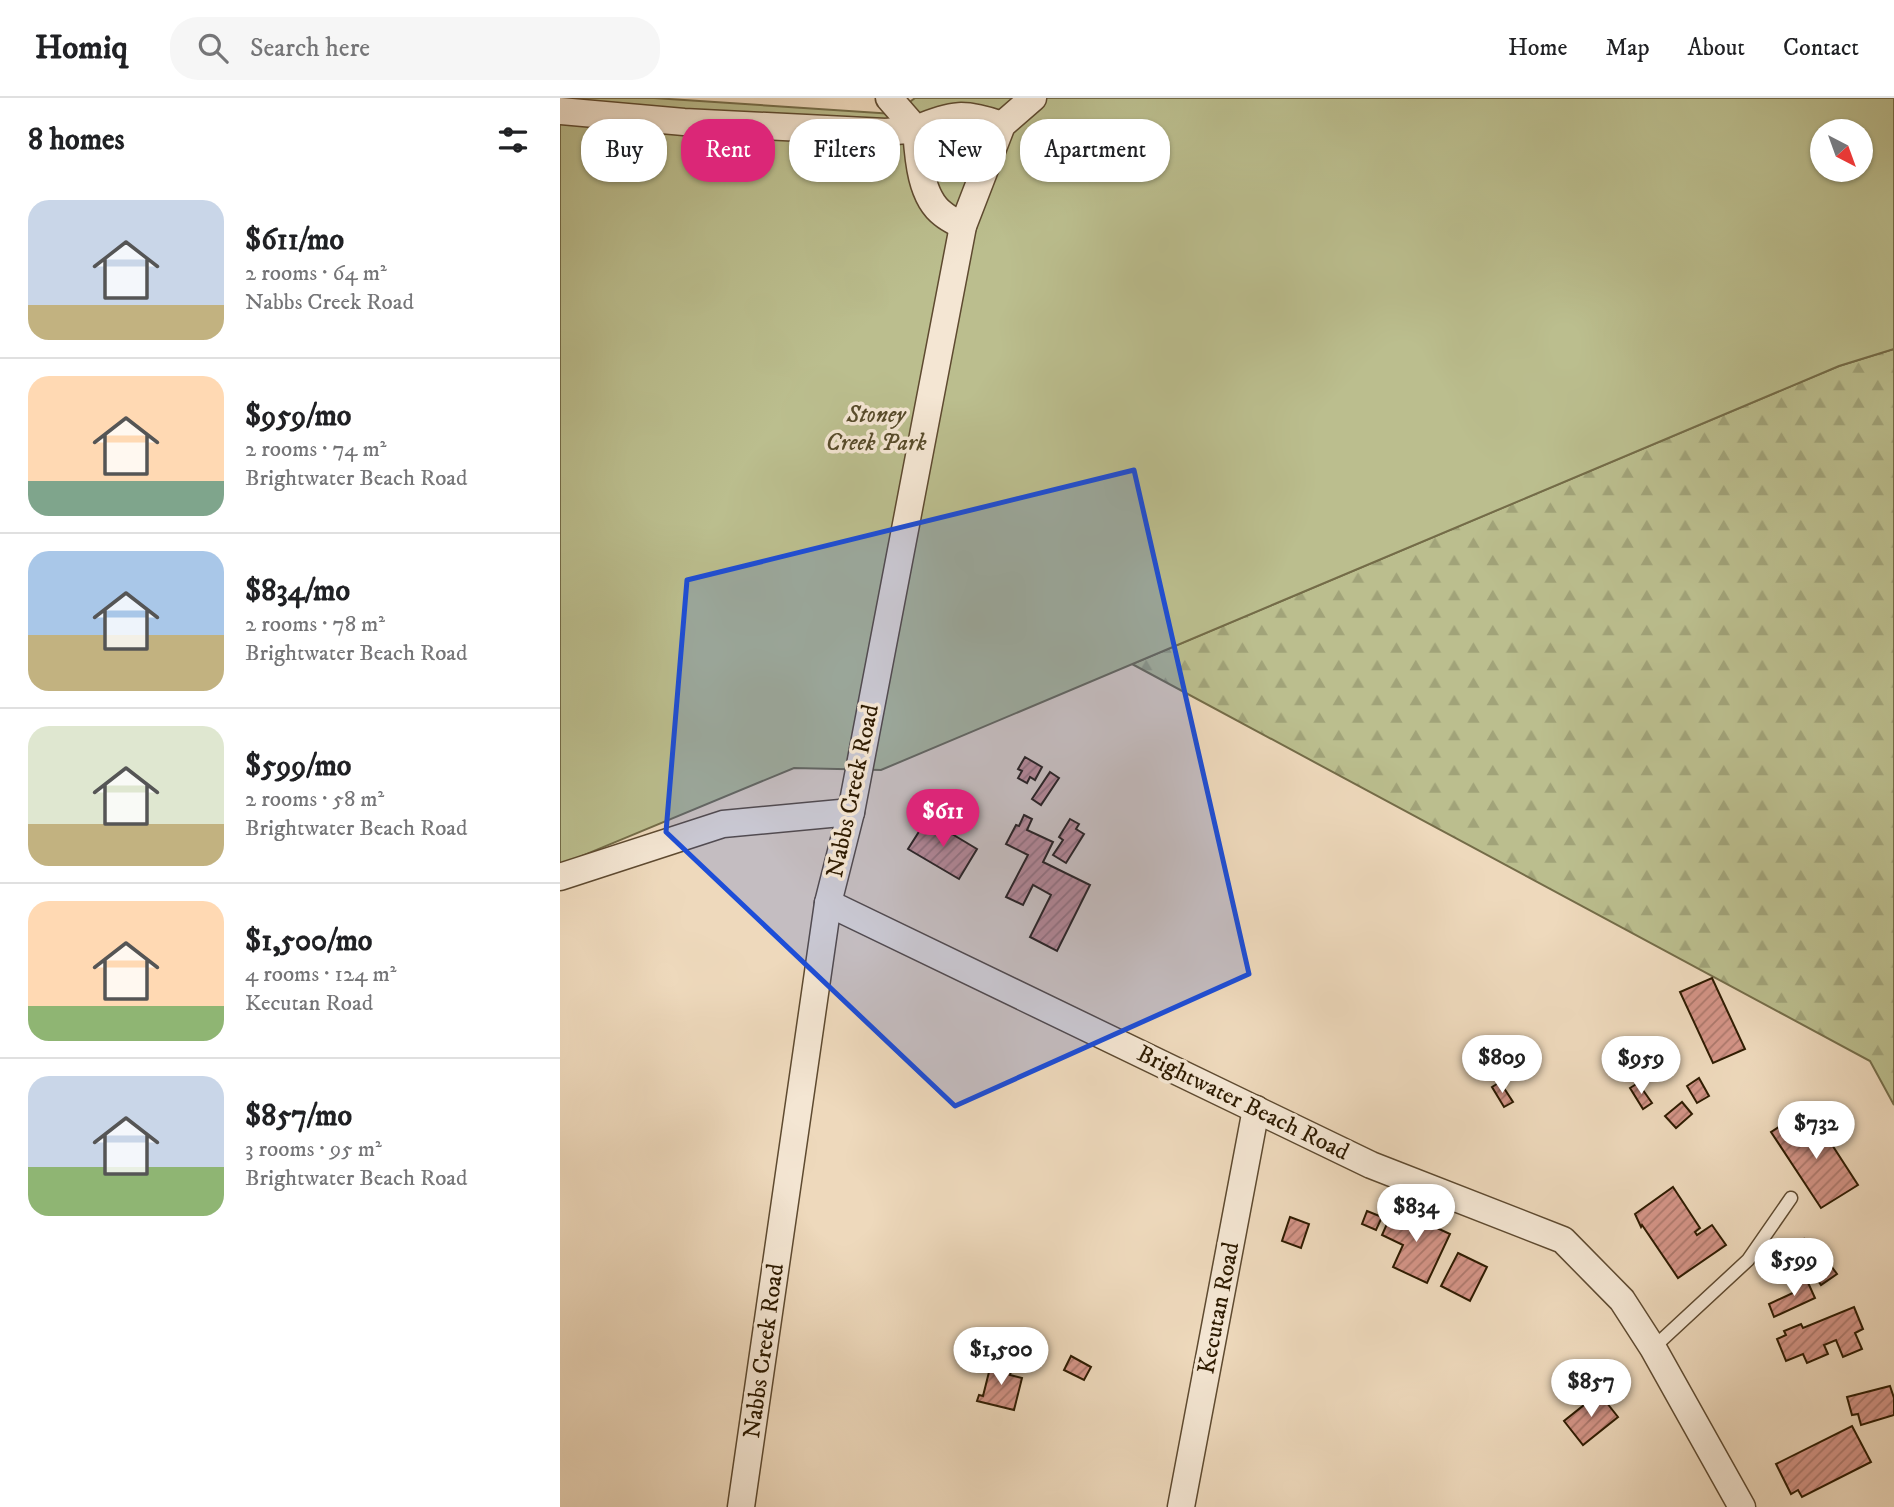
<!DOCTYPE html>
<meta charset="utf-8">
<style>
:root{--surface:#fff;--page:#f6f6f6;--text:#202124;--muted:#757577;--line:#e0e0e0;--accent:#db2777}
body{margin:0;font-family:"IM FELL DW Pica",serif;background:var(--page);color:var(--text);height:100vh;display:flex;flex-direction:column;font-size:26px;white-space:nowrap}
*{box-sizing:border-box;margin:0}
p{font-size:23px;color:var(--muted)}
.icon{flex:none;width:38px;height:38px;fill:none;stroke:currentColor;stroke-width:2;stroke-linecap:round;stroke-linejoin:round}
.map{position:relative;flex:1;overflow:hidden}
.drawer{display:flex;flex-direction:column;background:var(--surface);width:560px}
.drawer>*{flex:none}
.top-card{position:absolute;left:21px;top:21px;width:665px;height:63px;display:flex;gap:14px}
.needle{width:46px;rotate:139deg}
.buttons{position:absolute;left:1250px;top:21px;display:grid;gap:14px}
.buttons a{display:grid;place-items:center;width:63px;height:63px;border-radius:50%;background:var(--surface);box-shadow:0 2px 5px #0004;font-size:35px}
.price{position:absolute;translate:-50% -60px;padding:0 16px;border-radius:24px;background:#fff;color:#222;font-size:23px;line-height:46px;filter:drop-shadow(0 2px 4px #0008)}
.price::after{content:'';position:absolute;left:50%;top:42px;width:21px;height:16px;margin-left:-10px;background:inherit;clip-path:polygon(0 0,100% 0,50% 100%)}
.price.current{background:var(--accent);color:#fff}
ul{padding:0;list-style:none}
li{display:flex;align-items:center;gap:21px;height:175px;padding:0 28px}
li+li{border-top:2px solid var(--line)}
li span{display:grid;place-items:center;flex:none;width:196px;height:140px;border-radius:21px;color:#555}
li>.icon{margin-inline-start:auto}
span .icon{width:84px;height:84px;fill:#fffc;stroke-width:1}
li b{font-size:30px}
h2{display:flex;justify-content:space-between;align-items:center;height:84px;padding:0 28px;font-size:30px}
.tag{padding:0 24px;border-radius:28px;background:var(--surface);box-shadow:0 2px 5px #0004;font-size:24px;line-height:63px}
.tag.current{background:var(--accent);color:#fff}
header{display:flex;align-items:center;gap:42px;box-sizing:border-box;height:98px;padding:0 35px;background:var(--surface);border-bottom:2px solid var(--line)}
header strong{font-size:33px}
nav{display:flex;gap:38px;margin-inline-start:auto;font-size:24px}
.search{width:490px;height:63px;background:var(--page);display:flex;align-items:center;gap:18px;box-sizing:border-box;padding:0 24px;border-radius:28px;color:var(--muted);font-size:26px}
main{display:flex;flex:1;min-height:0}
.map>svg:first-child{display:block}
.forest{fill:url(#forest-firs);stroke:#746c48;stroke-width:2}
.park{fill:#bbbe8e;stroke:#746c48;stroke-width:2;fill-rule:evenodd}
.building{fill:url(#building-hatch);stroke:#2e1b01;stroke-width:2}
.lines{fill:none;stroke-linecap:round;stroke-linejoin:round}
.service-casing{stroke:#5e4a30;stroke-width:15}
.minor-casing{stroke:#5e4a30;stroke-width:29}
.service{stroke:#f4e6d3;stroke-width:12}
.minor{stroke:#f4e6d3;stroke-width:26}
.marked{fill:#1d4ed8;fill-opacity:0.2;stroke:#1d4ed8;stroke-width:5;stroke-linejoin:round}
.labels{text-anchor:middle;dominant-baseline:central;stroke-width:7;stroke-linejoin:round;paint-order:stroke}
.park-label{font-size:24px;font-style:italic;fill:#584c2b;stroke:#f4e6d3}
.street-label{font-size:24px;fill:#2e1b01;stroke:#f4e6d3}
</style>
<header>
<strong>Homiq</strong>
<div class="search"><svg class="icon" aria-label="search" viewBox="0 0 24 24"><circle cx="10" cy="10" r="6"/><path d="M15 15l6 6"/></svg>Search here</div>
<nav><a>Home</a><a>Map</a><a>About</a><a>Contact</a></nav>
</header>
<main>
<section class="drawer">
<h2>8 homes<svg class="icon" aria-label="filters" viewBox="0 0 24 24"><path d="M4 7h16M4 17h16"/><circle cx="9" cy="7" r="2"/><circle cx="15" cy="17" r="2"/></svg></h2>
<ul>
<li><span style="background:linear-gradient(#c9d6e8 75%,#c2b280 0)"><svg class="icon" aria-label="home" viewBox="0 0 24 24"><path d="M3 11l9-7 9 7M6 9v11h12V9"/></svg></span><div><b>$611/mo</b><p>2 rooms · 64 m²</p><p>Nabbs Creek Road</p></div></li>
<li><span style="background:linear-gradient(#ffd9b3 75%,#7fa58c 0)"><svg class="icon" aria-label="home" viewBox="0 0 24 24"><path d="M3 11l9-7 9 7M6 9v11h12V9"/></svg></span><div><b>$959/mo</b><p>2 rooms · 74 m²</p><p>Brightwater Beach Road</p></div></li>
<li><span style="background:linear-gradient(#a9c7e8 60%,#c2b280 0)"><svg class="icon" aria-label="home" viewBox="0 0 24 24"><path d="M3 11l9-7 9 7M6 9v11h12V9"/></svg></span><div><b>$834/mo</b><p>2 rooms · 78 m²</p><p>Brightwater Beach Road</p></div></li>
<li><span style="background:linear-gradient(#dfe7d0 70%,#c2b280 0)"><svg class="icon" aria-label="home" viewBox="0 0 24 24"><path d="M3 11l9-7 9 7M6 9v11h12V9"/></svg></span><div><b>$599/mo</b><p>2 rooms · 58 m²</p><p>Brightwater Beach Road</p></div></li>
<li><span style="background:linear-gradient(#ffd9b3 75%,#8fb573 0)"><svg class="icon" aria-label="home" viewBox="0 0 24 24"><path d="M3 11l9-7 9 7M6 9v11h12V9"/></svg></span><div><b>$1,500/mo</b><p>4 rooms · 124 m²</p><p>Kecutan Road</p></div></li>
<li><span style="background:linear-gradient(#c9d6e8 65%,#8fb573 0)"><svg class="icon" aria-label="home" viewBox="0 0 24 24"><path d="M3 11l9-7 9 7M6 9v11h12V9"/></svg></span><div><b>$857/mo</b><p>3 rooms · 95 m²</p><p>Brightwater Beach Road</p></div></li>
</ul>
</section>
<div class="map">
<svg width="1334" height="1409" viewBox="0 0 1334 1409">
<defs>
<pattern id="forest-firs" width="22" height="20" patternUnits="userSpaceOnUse" patternTransform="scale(1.75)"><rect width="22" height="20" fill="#bbbe8e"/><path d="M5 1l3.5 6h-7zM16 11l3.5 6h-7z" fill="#a1a379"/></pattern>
<pattern id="building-hatch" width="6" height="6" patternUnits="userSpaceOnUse" patternTransform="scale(1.75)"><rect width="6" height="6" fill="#d49487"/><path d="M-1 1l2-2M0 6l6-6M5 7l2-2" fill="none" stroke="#ac786c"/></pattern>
</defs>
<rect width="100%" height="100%" fill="#eed9bc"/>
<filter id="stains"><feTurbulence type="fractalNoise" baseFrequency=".00286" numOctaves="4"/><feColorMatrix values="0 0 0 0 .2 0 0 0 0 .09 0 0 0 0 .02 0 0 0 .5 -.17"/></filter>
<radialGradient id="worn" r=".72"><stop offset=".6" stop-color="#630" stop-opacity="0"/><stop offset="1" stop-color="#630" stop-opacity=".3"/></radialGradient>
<!-- forest -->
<polygon class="forest" points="1334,251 1334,1007 1310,963 572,566 1279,268"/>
<!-- park -->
<path class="park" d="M0 0H94L334 16 355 0H1334V251L1279 268 321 672 234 670 0 767ZM1262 33H1300V72H1262Z"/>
<!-- building -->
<g class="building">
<polygon points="465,659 482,669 475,682 470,679 467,685 458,680 462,673 458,671"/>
<polygon points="490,674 499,680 481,707 472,701"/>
<polygon points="464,717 472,721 467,732 493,744 483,764 530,787 497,853 470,839 491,797 473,787 463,807 446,799 468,757 446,746 456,727 459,728"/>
<polygon points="367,721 417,751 399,781 348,751"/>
<polygon points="510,721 519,726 516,731 524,736 506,765 493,757 503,742 499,739"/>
<polygon points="1152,880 1185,951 1153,965 1120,894"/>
<polygon points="1139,980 1149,998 1137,1005 1127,988"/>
<polygon points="940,984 953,1004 944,1009 932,989"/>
<polygon points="1078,985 1092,1005 1083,1011 1070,990"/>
<polygon points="1122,1004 1132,1016 1116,1030 1105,1018"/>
<polygon points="1254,1019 1298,1087 1261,1110 1211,1034 1225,1025 1231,1034"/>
<polygon points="1113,1089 1140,1130 1135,1134 1137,1137 1152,1127 1166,1147 1118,1180 1082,1127 1081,1129 1075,1116"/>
<polygon points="834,1110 890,1136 867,1185 833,1169 843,1147 822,1137"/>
<polygon points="807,1113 822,1119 816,1132 802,1126"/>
<polygon points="730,1119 749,1126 741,1150 722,1143"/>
<polygon points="1244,1141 1257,1165 1232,1180 1218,1156"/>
<polygon points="898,1155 927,1169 910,1203 881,1188"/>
<polygon points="1266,1161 1277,1176 1261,1187 1251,1172"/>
<polygon points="1245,1178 1255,1200 1214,1219 1209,1206 1235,1194 1231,1184"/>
<polygon points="1294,1209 1303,1231 1295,1235 1302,1251 1283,1259 1276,1242 1264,1247 1268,1256 1247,1265 1243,1256 1226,1263 1217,1241 1226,1237 1224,1233 1241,1226 1243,1230"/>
<polygon points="511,1258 531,1269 524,1282 504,1272"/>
<polygon points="432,1262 453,1268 450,1277 462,1280 454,1312 417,1303 419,1297 423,1298"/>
<polygon points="1330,1288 1334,1300 1334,1317 1301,1327 1298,1316 1292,1317 1287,1299"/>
<polygon points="1039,1295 1058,1319 1023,1347 1004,1323"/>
<polygon points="1292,1328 1311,1364 1242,1399 1238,1392 1231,1396 1216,1366"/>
</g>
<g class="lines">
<!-- service casing -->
<g class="service-casing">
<polyline id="service" points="1093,1250 1188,1162 1231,1100"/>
</g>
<!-- minor casing -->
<g class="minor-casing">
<g id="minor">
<path d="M329 0 356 31C392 15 405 14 442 27"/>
<path d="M0 13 124 24 326 34 356 31C358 58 360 99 383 116 389 121 396 124 403 128"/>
<polyline points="0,779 163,726 291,714"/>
<polyline points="268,805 811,1067 1003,1142 1062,1202 1093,1250 1182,1409"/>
<polyline points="181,1409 268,805 291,714 403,128 442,27 473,0"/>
<polyline points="621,1409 696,1011"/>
</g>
</g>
<!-- service -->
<use href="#service" class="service"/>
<!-- minor -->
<use href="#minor" class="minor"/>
</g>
<!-- marked area -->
<path class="marked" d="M574 372 689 876 395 1008 106 734 127 482Z"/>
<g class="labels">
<!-- park labels -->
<g class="park-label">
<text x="316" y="317">Stoney<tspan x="316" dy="28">Creek Park</tspan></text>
</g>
<!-- street labels -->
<g class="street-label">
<text transform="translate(293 693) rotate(-78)">Nabbs Creek Road</text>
<text transform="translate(683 1005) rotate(26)">Brightwater Beach Road</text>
<text transform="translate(659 1210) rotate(-79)">Kecutan Road</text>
<text transform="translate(204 1253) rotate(-82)">Nabbs Creek Road</text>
</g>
</g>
<rect width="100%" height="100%" filter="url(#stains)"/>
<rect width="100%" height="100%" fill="url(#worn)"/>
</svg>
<div class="buttons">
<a><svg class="needle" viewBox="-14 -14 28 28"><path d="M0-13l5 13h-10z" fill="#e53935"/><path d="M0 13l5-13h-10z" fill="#757577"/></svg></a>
</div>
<b class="price current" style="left:383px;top:751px">$611</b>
<b class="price" style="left:942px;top:997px">$809</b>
<b class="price" style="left:1081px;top:998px">$959</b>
<b class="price" style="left:1256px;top:1063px">$732</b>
<b class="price" style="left:856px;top:1146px">$834</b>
<b class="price" style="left:1234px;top:1200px">$599</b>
<b class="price" style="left:441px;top:1289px">$1,500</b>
<b class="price" style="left:1031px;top:1321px">$857</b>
<div class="top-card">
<a class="tag">Buy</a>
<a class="tag current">Rent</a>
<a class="tag">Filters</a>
<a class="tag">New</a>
<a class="tag">Apartment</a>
</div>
</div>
</main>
